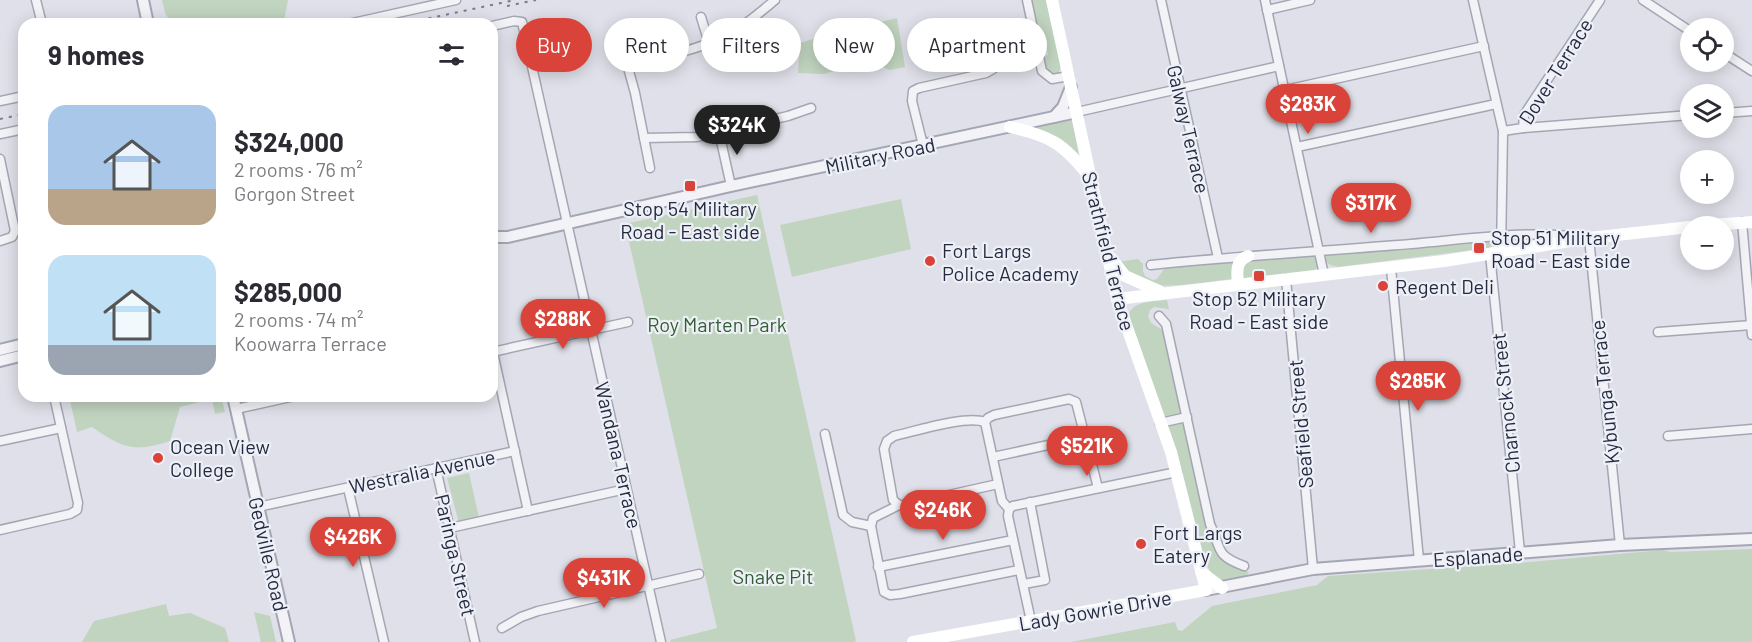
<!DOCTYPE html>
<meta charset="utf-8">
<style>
:root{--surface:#fff;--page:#f7f7f7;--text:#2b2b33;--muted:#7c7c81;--accent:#d94339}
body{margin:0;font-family:Barlow,sans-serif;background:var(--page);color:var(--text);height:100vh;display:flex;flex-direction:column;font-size:22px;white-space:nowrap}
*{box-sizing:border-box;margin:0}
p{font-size:20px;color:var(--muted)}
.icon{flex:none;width:33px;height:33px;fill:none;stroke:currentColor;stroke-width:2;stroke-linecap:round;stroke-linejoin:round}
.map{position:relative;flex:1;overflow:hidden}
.panel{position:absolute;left:18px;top:18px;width:480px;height:384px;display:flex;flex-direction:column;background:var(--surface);border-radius:18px;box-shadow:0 3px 15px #0003}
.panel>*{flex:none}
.hud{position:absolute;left:516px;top:18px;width:570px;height:54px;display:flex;gap:12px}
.controls{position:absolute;left:1680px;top:18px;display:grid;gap:12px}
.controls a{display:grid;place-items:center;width:54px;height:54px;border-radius:50%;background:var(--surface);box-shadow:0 3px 15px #0003;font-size:30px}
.price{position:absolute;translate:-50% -51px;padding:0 14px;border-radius:21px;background:var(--accent);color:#fff;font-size:20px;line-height:39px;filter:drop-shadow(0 2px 3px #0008)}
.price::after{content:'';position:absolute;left:50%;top:36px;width:18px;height:14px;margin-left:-9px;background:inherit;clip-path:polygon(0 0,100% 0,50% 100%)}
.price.active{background:#222;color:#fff}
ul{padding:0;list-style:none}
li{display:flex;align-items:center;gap:18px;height:150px;padding:0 30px}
li span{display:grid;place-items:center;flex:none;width:168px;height:120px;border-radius:18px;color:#555}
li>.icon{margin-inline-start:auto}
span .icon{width:72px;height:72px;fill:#fffc;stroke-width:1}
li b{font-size:26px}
h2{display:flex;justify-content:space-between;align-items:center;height:72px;padding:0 30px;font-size:26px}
.chip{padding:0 21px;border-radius:27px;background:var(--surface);box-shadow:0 3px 15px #0003;font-size:21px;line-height:54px}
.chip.active{background:var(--accent);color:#fff}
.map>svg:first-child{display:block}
.green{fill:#c0d4bf}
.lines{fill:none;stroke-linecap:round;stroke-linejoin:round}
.minor-casing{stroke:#a4a6b3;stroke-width:11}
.tertiary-casing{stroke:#a4a6b3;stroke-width:14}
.minor{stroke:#f2f2f7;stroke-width:8}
.tertiary{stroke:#f2f2f7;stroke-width:10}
.secondary{stroke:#fff;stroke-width:12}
.rail{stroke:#777c94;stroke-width:2;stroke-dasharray:3 6;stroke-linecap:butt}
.poi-dot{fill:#d94339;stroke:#eef0f7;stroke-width:2}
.labels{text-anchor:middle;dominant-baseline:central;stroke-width:4.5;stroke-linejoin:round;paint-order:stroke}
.street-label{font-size:20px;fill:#262a41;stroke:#eef0f7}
.poi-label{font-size:20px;fill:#262a41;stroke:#eef0f7;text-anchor:start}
.park-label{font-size:20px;fill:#325e33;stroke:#eef0f7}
</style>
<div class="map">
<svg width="1752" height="642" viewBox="0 0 1752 642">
<rect width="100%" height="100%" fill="#dfe0e9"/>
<!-- green -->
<g class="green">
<polygon points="162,0 288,0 284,21 271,24 172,24 165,13"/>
<polygon points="1031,0 1046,0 1061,66 1059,72 1055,76 1046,71 1043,56 1048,55 1046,44 1041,44"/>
<polygon points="897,18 905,67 890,70 868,61 824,74 798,73 800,43 833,33"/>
<polygon points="1072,120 1080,160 1027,129"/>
<polygon points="757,195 856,641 853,642 671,642 670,640 717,628 625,224"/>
<polygon points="901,199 911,249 792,277 780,225"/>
<polygon points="1489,242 1492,246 1489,248 1338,267 1330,265 1326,261 1326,256 1329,254 1404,250"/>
<polygon points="1311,255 1316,258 1318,266 1315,270 1243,278 1240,267 1251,260"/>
<path d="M1138 259 1143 264V271L1145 276 1153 280 1157 279 1166 266 1236 261 1232 279C1209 281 1158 292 1139 280 1131 275 1124 268 1117 262Z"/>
<path d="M1167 300 1169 309 1154 307 1150 310 1148 316 1151 323 1164 331 1182 411 1180 415 1166 418 1164 417 1128 316C1133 300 1153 302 1167 300Z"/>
<path d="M69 396H221L225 412 215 414 212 399 180 407 170 441C133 453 123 448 92 427L77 432Z"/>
<polygon points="1182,421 1184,423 1216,552 1231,564 1249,572 1245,577 1223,581 1216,579 1204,562 1167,427"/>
<polygon points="469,473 479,518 459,523 447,478"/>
<polygon points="1752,549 1752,642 1071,642 1175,622 1178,630 1182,631 1212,606 1317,585 1328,576 1518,563 1663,550 1671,552"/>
<polygon points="166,604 169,616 190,613 225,628 229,642 82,642 94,621"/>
<polygon points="254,612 270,616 276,642 261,642"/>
</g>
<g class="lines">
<!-- minor casing -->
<g class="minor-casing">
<g id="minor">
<polyline points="36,0 42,24"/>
<polyline points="1027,0 1042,71 1052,79 1069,76"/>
<polyline points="1161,0 1218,258"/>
<polyline points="1265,0 1324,275"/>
<polyline points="1473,0 1503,131 1501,253"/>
<polyline points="1643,0 1690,31"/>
<polyline points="1267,10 1310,0"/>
<polyline points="701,17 709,43"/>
<polyline points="348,24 456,0"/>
<polyline points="492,26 514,21 522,22 661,642"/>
<polyline points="618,31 635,93 650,168"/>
<polyline points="1724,53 1752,71"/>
<path d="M626 64C658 57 692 52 721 38 741 29 758 14 775 0"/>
<polyline points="1285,90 1484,46"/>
<polyline points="0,101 24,96"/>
<polyline points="1077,112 1279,66"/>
<polyline points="1724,113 1752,111"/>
<polyline points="1523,128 1690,115"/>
<polyline points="1503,131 1523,128 1524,115 1600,0"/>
<polyline points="719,132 731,186"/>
<polyline points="0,134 24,129"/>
<polyline points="644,138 697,137 788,116 811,108"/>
<polyline points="923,145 912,101 913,91 919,88 986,73 993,69"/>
<polyline points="1297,147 1496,104"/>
<polyline points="0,159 15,231 12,237 0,241"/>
<polyline points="1742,222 1752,335"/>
<polyline points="1490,254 1520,552"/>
<path d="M1151 265C1238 256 1325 251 1411 244 1470 239 1531 229 1589 238L1620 545"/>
<polyline points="1391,268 1419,560"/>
<polyline points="1286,279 1313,569"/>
<path d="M1159 316 1166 324 1210 524C1222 549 1214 555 1244 566"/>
<polyline points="1658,332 1752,325"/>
<polyline points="492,348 528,511"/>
<polyline points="492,352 628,322"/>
<polyline points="236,409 295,396"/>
<path d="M985 422C966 415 916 431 894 436L887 441 884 449 893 500 899 505H904L998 484"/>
<polyline points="1160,423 1187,417"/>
<polyline points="825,434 843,515 852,522 871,526"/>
<polyline points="1668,436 1752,429"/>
<polyline points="0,441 61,428"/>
<polyline points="993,457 1085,437"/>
<polyline points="436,468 475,642"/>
<polyline points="348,488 384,642"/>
<polyline points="899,505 873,518 871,526 884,592 890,595 900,594 1019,570"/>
<polyline points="258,507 515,451"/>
<polyline points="1009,509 1002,501 985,422 988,418 994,415 1069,399 1076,402 1098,488"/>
<polyline points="1009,509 1013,506 1177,472"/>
<polyline points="1009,509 1008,516 1031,621"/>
<polyline points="450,528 626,489"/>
<polyline points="0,530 70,514 77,510 78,503 54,396"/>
<polyline points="878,567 1013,540"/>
<polyline points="1024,584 1045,580 1030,502"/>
<polyline points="502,628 521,617 538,611 699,574"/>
</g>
</g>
<!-- tertiary casing -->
<g class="tertiary-casing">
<g id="tertiary">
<polyline points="143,0 148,24"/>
<polyline points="1054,117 1063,107 1071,87"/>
<polyline points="492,237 508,237 731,186 1077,112"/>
<polyline points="0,350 24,344"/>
<polyline points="0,361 24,355"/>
<polyline points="233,396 289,642"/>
<polyline points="1206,590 1313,569 1620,545 1752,539"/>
</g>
</g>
<!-- minor -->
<use href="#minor" class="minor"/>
<!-- tertiary -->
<use href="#tertiary" class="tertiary"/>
<!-- secondary -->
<g class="secondary">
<path d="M1010 127C1050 136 1063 143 1089 176"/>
<polyline points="1697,226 1752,222"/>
<polyline points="1111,258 1125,276 1159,291"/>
<path d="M1238 284C1237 273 1235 261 1248 256"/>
<polyline points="1117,299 1444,261 1589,238 1690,227"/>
<polyline points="1201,572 1222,588"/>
<polyline points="913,642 1206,590 1171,452 1117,299 1052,0"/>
</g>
<!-- rail -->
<g class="rail">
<polyline points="507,6 536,0"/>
<polyline points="402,24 515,0"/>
<polyline points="0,119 24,114"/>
</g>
</g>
<!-- markers -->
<g class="poi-dot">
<rect x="684" y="180" width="12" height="12" rx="3"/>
<rect x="1473" y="242" width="12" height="12" rx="3"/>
<circle cx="930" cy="261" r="6"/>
<rect x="1253" y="270" width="12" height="12" rx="3"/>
<circle cx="1383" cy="286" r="6"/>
<circle cx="158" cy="458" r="6"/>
<circle cx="1141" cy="544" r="6"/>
</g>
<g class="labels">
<!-- street labels -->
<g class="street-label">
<text transform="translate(1555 71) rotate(-58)">Dover Terrace</text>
<text transform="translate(1189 129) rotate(77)">Galway Terrace</text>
<text transform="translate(880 155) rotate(-12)">Military Road</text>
<text transform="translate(1109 251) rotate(76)">Strathfield Terrace</text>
<text transform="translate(1604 392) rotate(-96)">Kybunga Terrace</text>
<text transform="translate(1505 403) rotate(-96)">Charnock Street</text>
<text transform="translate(1300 424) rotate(-95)">Seafield Street</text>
<text transform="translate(619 455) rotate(77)">Wandana Terrace</text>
<text transform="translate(422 471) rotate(-12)">Westralia Avenue</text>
<text transform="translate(269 554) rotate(77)">Gedville Road</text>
<text transform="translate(456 555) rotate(77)">Paringa Street</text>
<text transform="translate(1478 556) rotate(-4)">Esplanade</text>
<text transform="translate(1095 610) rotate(-10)">Lady Gowrie Drive</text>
</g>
<!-- poi labels -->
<g class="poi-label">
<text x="690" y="208" text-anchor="middle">Stop 54 Military<tspan x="690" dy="23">Road - East side</tspan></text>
<text x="1491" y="237">Stop 51 Military<tspan x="1491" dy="23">Road - East side</tspan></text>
<text x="942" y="250">Fort Largs<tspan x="942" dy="23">Police Academy</tspan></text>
<text x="1395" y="286">Regent Deli</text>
<text x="1259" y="298" text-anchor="middle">Stop 52 Military<tspan x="1259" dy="23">Road - East side</tspan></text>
<text x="170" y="446">Ocean View<tspan x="170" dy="23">College</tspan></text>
<text x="1153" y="532">Fort Largs<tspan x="1153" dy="23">Eatery</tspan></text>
</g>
<!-- park labels -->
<g class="park-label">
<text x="717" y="324">Roy Marten Park</text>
<text x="773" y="576">Snake Pit</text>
</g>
</g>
</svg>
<div class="controls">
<a><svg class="icon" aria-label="locate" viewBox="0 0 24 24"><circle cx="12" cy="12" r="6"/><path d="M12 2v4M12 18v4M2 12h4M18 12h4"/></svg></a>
<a><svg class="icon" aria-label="layers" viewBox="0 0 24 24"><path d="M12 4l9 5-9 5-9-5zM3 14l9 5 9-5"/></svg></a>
<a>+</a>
<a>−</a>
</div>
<b class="price" style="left:1308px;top:135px">$283K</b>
<b class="price active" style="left:737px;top:156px">$324K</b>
<b class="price" style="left:1371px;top:234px">$317K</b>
<b class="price" style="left:563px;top:350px">$288K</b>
<b class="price" style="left:1418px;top:412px">$285K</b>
<b class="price" style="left:1087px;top:477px">$521K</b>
<b class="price" style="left:943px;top:541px">$246K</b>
<b class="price" style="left:353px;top:568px">$426K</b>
<b class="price" style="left:604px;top:609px">$431K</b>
<div class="hud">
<a class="chip active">Buy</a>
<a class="chip">Rent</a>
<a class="chip">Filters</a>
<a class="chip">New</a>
<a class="chip">Apartment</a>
</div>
<section class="panel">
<h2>9 homes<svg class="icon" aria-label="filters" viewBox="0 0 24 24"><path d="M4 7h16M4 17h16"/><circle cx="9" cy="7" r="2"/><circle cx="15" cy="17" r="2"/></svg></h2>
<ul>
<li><span style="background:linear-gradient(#a9c7e8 70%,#b9a48a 0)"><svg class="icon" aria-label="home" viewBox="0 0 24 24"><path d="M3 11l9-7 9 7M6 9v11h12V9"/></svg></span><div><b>$324,000</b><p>2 rooms · 76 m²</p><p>Gorgon Street</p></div></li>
<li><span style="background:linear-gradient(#bfe0f5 75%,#9aa5b1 0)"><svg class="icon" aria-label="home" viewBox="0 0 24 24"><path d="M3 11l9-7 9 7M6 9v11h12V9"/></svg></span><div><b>$285,000</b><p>2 rooms · 74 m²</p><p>Koowarra Terrace</p></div></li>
</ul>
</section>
</div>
